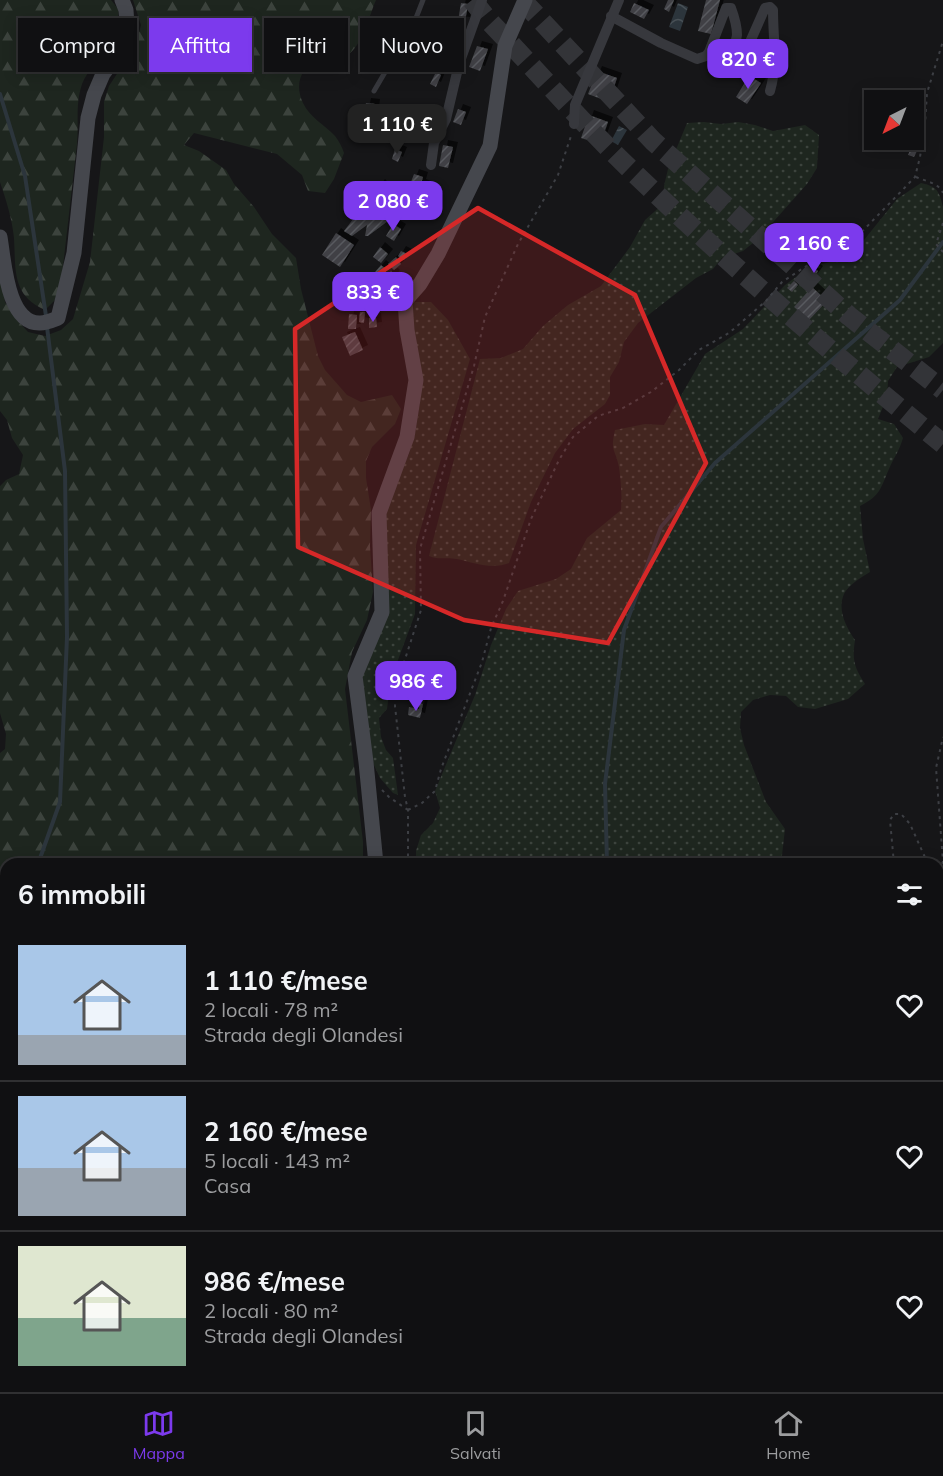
<!DOCTYPE html>
<html lang="it">
<meta charset="utf-8">
<style>
:root{--surface:#101012;--page:#19191b;--text:#f1f3f6;--muted:#9c9d9f;--line:#303032;--accent:#7c3aed}
body{margin:0;font-family:Mulish,sans-serif;background:var(--page);color:var(--text);height:100vh;display:flex;flex-direction:column;font-size:22px;white-space:nowrap}
*{box-sizing:border-box;margin:0}
p{font-size:20px;color:var(--muted)}
.icon{flex:none;width:33px;height:33px;fill:none;stroke:currentColor;stroke-width:2;stroke-linecap:round;stroke-linejoin:round}
.map{position:relative;flex:1;overflow:hidden}
.drawer{position:absolute;left:0px;top:858px;width:944px;height:534px;display:flex;flex-direction:column;background:var(--surface);border-radius:18px 18px 0 0;box-shadow:0 3px 15px #0003,0 0 0 2px var(--line)}
.drawer>*{flex:none}
.top-card{position:absolute;left:18px;top:18px;width:600px;height:54px;display:flex;gap:12px}
.needle{width:39px;rotate:222deg}
.tools{position:absolute;left:864px;top:90px;display:grid;gap:12px}
.tools a{display:grid;place-items:center;width:60px;height:60px;border-radius:0px;background:var(--surface);box-shadow:0 3px 15px #0003,0 0 0 2px var(--line);font-size:30px}
.price{position:absolute;translate:-50% -51px;padding:0 14px;border-radius:12px;background:var(--accent);color:#fff;font-size:20px;line-height:39px;filter:drop-shadow(0 2px 3px #0008)}
.price::after{content:'';position:absolute;left:50%;top:36px;width:18px;height:14px;margin-left:-9px;background:inherit;clip-path:polygon(0 0,100% 0,50% 100%)}
.price.on{background:#222;color:#fff}
ul{padding:0;list-style:none}
li{display:flex;align-items:center;gap:18px;height:150px;padding:0 18px}
li+li{border-top:2px solid var(--line)}
li span{display:grid;place-items:center;flex:none;width:168px;height:120px;border-radius:0px;color:#555}
li>.icon{margin-inline-start:auto}
span .icon{width:72px;height:72px;fill:#fffc;stroke-width:1}
li b{font-size:26px}
h2{display:flex;justify-content:space-between;align-items:center;height:72px;padding:0 18px;font-size:26px}
.tag{padding:0 21px;border-radius:0px;background:var(--surface);box-shadow:0 3px 15px #0003,0 0 0 2px var(--line);font-size:21px;line-height:54px}
.tag.on{background:var(--accent);color:#fff}
.menu{display:flex;justify-content:space-around;align-items:center;height:84px;border-top:2px solid var(--line);background:var(--surface);font-size:16px;color:var(--muted)}
.menu a{display:grid;justify-items:center;gap:3px}
.menu .on{color:var(--accent)}
.map>svg:first-child{display:block}
.grass{fill:url(#grass-dots)}
.forest{fill:url(#forest-firs)}
.water{fill:url(#water-waves)}
.lines{fill:none;stroke-linecap:round;stroke-linejoin:round}
.stream{stroke:#2c353c;stroke-width:4}
.building{fill:url(#building-hatch);filter:url(#shadow)}
.motorway-tunnel{stroke:#333438;stroke-width:20;stroke-dasharray:20 10;stroke-linecap:butt}
.path{stroke:#3d3f44;stroke-width:2;stroke-dasharray:3 4.5;stroke-linecap:butt}
.service{stroke:#37383d;stroke-width:5}
.minor{stroke:#37383d;stroke-width:10}
.secondary{stroke:#45474d;stroke-width:15}
.marked{fill:#d62828;fill-opacity:0.2;stroke:#d62828;stroke-width:4.5;stroke-linejoin:round}
</style>
<div class="map">
<svg width="943" height="1392" viewBox="0 0 943 1392">
<defs>
<pattern id="grass-dots" width="8" height="8" patternUnits="userSpaceOnUse" patternTransform="scale(1.5)"><rect width="8" height="8" fill="#1e261f"/><path d="M2 2h.1M6 6h.1" fill="none" stroke="#3c433d" stroke-width="1.8" stroke-linecap="round"/></pattern>
<pattern id="forest-firs" width="22" height="20" patternUnits="userSpaceOnUse" patternTransform="scale(1.5)"><rect width="22" height="20" fill="#1e261f"/><path d="M5 1l3.5 6h-7zM16 11l3.5 6h-7z" fill="#3c433d"/></pattern>
<pattern id="water-waves" width="16" height="10" patternUnits="userSpaceOnUse" patternTransform="scale(1.5)"><rect width="16" height="10" fill="#2c353c"/><path d="M0 5q4-4 8 0t8 0" fill="none" stroke="#485056"/></pattern>
<pattern id="building-hatch" width="6" height="6" patternUnits="userSpaceOnUse" patternTransform="scale(1.5)"><rect width="6" height="6" fill="#404145"/><path d="M-1 1l2-2M0 6l6-6M5 7l2-2" fill="none" stroke="#595a5e"/></pattern>
<filter id="shadow"><feDropShadow dx="5" dy="-5" stdDeviation="0" flood-color="#0009"/></filter>
</defs>
<rect width="100%" height="100%" fill="#161618"/>
<!-- grass -->
<g class="grass">
<path d="M704 122 721 124 738 122 755 125 773 131 805 125 819 135 817 168 807 184 758 239 743 251 722 258 713 269 696 278 638 323 624 342 619 362 610 377V395L605 404 573 429 555 453 531 502 509 563C492 570 475 563 457 559 447 557 439 560 429 556L480 359 501 358 523 349 543 326 568 305 601 286 630 247 645 220 663 204 664 186 668 169 687 123Z"/>
<path d="M921 183C938 187 939 191 943 207V343L929 357 897 367 888 381 887 397 878 419 894 424 903 438C899 452 894 457 889 469 880 489 881 495 860 506L863 539 870 572C862 577 848 585 844 594 837 610 846 627 855 640 852 660 854 667 865 684L848 699 815 709 798 707 786 696 770 695 753 700 741 712 740 728 744 745 766 802 785 829 781 864H416V851L421 835 433 823 440 808 435 791 475 695 491 645 506 609 518 591 556 579 571 569 587 538 621 510C622 495 621 482 619 467 615 448 610 452 615 430L645 424 664 425 705 354 743 329 785 285 800 274 812 267 851 256 897 199Z"/>
<polygon points="409,302 431,302 448,320 470,359 416,545 415,614 391,679 387,709 379,718 381,737 386,750 393,758 398,795 393,793 380,778 372,761 360,676 376,644 385,514 394,486 409,454 415,433 420,403 419,369"/>
<polygon points="943,1195 943,1392 896,1392 894,1386 938,1386 938,1200"/>
<polygon points="405,1386 745,1386 744,1392 407,1392"/>
</g>
<!-- forest -->
<g class="forest">
<path d="M0 0H111L119 10C117 20 117 32 112 42 104 57 88 68 82 84 75 105 79 123 77 144L62 275 57 298 45 310C11 295 16 269 14 238 12 218 6 200 0 182Z"/>
<path d="M133 0H376C369 16 363 43 349 54 338 63 329 58 318 61 299 67 295 87 303 103 310 118 324 124 335 136 339 141 342 147 344 153L334 179 325 193 308 191 302 175 277 154 194 133 184 145 199 151 226 170 234 184 254 207 272 234 296 258 301 289 318 356 325 370 347 395 361 402 392 395 401 409 395 424 372 447 366 461V478L371 510 370 546 373 592 367 620 352 652 345 689 363 842V864H6V1047L0 1048V753L5 749 6 734 0 713V486L6 480 19 474 23 455 12 438 7 420 0 411V272L5 302 17 320 28 332 45 336 61 330 73 319 90 262 104 137V102L109 86 136 45 141 25Z"/>
<polygon points="287,1386 328,1386 328,1392 289,1392"/>
</g>
<!-- water -->
<g class="water">
<polygon points="678,3 688,7 680,31 669,27"/>
<polygon points="619,126 627,130 618,145 611,141"/>
</g>
<g class="lines">
<!-- stream -->
<g class="stream">
<polyline points="0,94 25,176 46,316"/>
<polyline points="38,864 60,802 67,637 65,471 47,327"/>
<polyline points="607,864 605,784 624,630 661,527 715,463 900,300 943,242"/>
<polyline points="0,921 6,915"/>
<polyline points="557,1392 557,1386"/>
</g>
</g>
<!-- building -->
<g class="building">
<polygon points="668,0 674,0 669,12 664,9"/>
<polygon points="706,0 720,0 711,34 698,31"/>
<polygon points="461,3 468,4 465,22 458,21"/>
<polygon points="634,3 649,10 644,19 630,12"/>
<polygon points="448,36 457,39 451,56 442,53"/>
<polygon points="477,46 488,49 480,71 469,67"/>
<polygon points="722,48 733,54 719,78 708,71"/>
<polygon points="597,71 617,78 609,102 588,94"/>
<polygon points="436,72 441,75 436,87 430,84"/>
<polygon points="749,76 761,83 747,104 736,97"/>
<polygon points="366,103 375,104 373,120 363,118"/>
<polygon points="458,109 466,112 461,125 453,122"/>
<polygon points="589,115 608,122 600,144 581,138"/>
<polygon points="417,116 428,122 418,140 408,135"/>
<polygon points="443,145 453,147 448,168 439,166"/>
<polygon points="912,146 918,149 914,157 908,155"/>
<polygon points="395,149 402,152 398,162 392,159"/>
<polygon points="414,174 423,177 421,184 426,186 424,192 418,196 412,194 414,189 409,187"/>
<polygon points="380,184 394,198 388,221 368,236 365,236 367,225 352,236 344,231"/>
<polygon points="393,224 401,229 394,241 386,236"/>
<polygon points="336,233 354,245 340,267 322,255"/>
<polygon points="380,247 388,254 381,263 373,257"/>
<polygon points="401,251 407,254 404,260 398,256"/>
<polygon points="396,257 401,264 394,270 388,264"/>
<polygon points="381,265 387,270 375,284 369,279"/>
<polygon points="815,269 818,271 813,278 810,276"/>
<polygon points="391,271 395,275 388,283 384,279"/>
<polygon points="794,281 798,285 792,292 787,288"/>
<polygon points="370,283 375,286 368,295 364,291"/>
<polygon points="381,285 386,287 380,297 376,294"/>
<polygon points="812,287 827,301 809,320 794,307"/>
<polygon points="351,296 368,297 366,310 348,309"/>
<polygon points="373,299 382,302 379,312 370,309"/>
<polygon points="360,312 365,312 364,323 359,322"/>
<polygon points="349,314 357,315 356,329 348,329"/>
<polygon points="369,318 376,318 377,327 369,328"/>
<polygon points="355,332 363,350 350,356 342,337"/>
<polygon points="420,703 423,704 420,718 408,715 409,707 419,709"/>
</g>
<g class="lines">
<!-- motorway-tunnel -->
<g class="motorway-tunnel">
<path d="M472 0 489 21C536 70 581 122 630 169 730 265 835 356 943 444"/>
<polyline points="522,0 653,141 849,316 943,390"/>
</g>
<!-- path -->
<g class="path">
<path d="M916 177C925 181 939 183 943 193"/>
<polyline points="943,223 936,244 943,252"/>
<polyline points="382,790 389,797 408,810"/>
<polyline points="408,810 422,803 435,791 441,769 482,662 491,628 503,601 531,519 559,460 573,437 598,416 623,408 651,392 679,370 699,350 729,333 766,301 782,282 811,263 850,244 915,177 920,157 925,125 927,93 943,41"/>
<polyline points="408,864 408,810 405,797 395,706 397,684 421,610 420,549 474,366 485,317 518,244 558,175 572,133"/>
<polyline points="894,864 890,820 894,814 901,814 910,824 928,864"/>
<polyline points="938,870 943,862 936,768 943,737"/>
<polyline points="0,1340 6,1339"/>
<polyline points="0,1357 6,1357"/>
<polyline points="151,1386 161,1392"/>
<polyline points="394,1386 394,1392"/>
<polyline points="403,1386 406,1392"/>
<polyline points="287,1392 289,1386"/>
<polyline points="794,1392 795,1386"/>
</g>
<!-- service -->
<polyline class="service" points="374,91 414,23 423,0"/>
<!-- minor -->
<g class="minor">
<path d="M611 16 661 43 697 59 706 56 709 52 726 8H731C734 16 737 27 737 35 736 41 734 45 735 51L741 55 746 51 765 8 770 7 773 10C773 38 778 64 770 91"/>
<polyline points="574,124 575,105 619,0"/>
<polyline points="431,165 434,143 446,119 459,64 482,0"/>
</g>
<!-- secondary -->
<g class="secondary">
<path d="M0 237C4 260 7 324 40 323 46 323 53 320 58 318L74 253 88 118 94 95 103 74 128 40 126 10 122 0"/>
<polyline points="376,864 366,762 355,676 382,612 379,513 407,437 416,380 407,330 405,301 420,284 438,254 490,146 505,46 525,0"/>
<polyline points="335,1392 335,1386"/>
</g>
</g>
<!-- marked area -->
<path class="marked" d="M478 208 635 295 706 463 608 643 464 620 298 547 295 329Z"/>
</svg>
<div class="tools">
<a><svg class="needle" viewBox="-14 -14 28 28"><path d="M0-13l5 13h-10z" fill="#e53935"/><path d="M0 13l5-13h-10z" fill="#9c9d9f"/></svg></a>
</div>
<b class="price" style="left:748px;top:90px">820 €</b>
<b class="price on" style="left:397px;top:155px">1 110 €</b>
<b class="price" style="left:393px;top:232px">2 080 €</b>
<b class="price" style="left:814px;top:274px">2 160 €</b>
<b class="price" style="left:373px;top:323px">833 €</b>
<b class="price" style="left:416px;top:712px">986 €</b>
<div class="top-card">
<a class="tag">Compra</a>
<a class="tag on">Affitta</a>
<a class="tag">Filtri</a>
<a class="tag">Nuovo</a>
</div>
<section class="drawer">
<h2>6 immobili<svg class="icon" aria-label="filters" viewBox="0 0 24 24"><path d="M4 7h16M4 17h16"/><circle cx="9" cy="7" r="2"/><circle cx="15" cy="17" r="2"/></svg></h2>
<ul>
<li><span style="background:linear-gradient(#a9c7e8 75%,#9aa5b1 0)"><svg class="icon" aria-label="home" viewBox="0 0 24 24"><path d="M3 11l9-7 9 7M6 9v11h12V9"/></svg></span><div><b>1 110 €/mese</b><p>2 locali · 78 m²</p><p>Strada degli Olandesi</p></div><svg class="icon" aria-label="heart" viewBox="0 0 24 24"><path d="M12 20l-8-8c-3-5 5-10 8-4 3-6 11-1 8 4z"/></svg></li>
<li><span style="background:linear-gradient(#a9c7e8 60%,#9aa5b1 0)"><svg class="icon" aria-label="home" viewBox="0 0 24 24"><path d="M3 11l9-7 9 7M6 9v11h12V9"/></svg></span><div><b>2 160 €/mese</b><p>5 locali · 143 m²</p><p>Casa</p></div><svg class="icon" aria-label="heart" viewBox="0 0 24 24"><path d="M12 20l-8-8c-3-5 5-10 8-4 3-6 11-1 8 4z"/></svg></li>
<li><span style="background:linear-gradient(#dfe7d0 60%,#7fa58c 0)"><svg class="icon" aria-label="home" viewBox="0 0 24 24"><path d="M3 11l9-7 9 7M6 9v11h12V9"/></svg></span><div><b>986 €/mese</b><p>2 locali · 80 m²</p><p>Strada degli Olandesi</p></div><svg class="icon" aria-label="heart" viewBox="0 0 24 24"><path d="M12 20l-8-8c-3-5 5-10 8-4 3-6 11-1 8 4z"/></svg></li>
</ul>
</section>
</div>
<nav class="menu">
<a class="on"><svg class="icon" aria-label="map" viewBox="0 0 24 24"><path d="M3 6l6-2 6 2 6-2v14l-6 2-6-2-6 2zM9 4v14M15 6v14"/></svg>Mappa</a>
<a><svg class="icon" aria-label="saved" viewBox="0 0 24 24"><path d="M7 4h10v16l-5-4-5 4z"/></svg>Salvati</a>
<a><svg class="icon" aria-label="home" viewBox="0 0 24 24"><path d="M3 11l9-7 9 7M6 9v11h12V9"/></svg>Home</a>
</nav>
